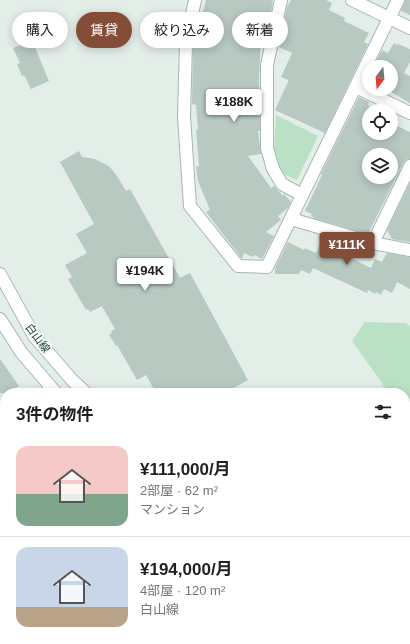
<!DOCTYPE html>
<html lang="ja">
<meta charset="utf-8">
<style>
:root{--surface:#fff;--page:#f2f2f2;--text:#202124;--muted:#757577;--line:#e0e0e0;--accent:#844d38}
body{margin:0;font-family:Helvetica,"Noto Sans JP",sans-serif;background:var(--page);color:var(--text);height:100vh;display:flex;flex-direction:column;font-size:15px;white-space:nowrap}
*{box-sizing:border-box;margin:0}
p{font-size:13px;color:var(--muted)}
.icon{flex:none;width:22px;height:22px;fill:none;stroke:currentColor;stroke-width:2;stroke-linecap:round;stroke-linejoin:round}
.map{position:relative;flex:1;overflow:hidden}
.drawer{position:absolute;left:0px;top:388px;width:410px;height:256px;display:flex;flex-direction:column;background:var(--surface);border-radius:16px 16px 0 0;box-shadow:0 2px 10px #0003}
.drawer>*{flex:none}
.banner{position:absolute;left:12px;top:12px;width:386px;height:36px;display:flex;gap:8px}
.needle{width:26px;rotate:196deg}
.controls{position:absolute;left:362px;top:60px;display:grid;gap:8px}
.controls a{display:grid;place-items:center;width:36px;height:36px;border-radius:50%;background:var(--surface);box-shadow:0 2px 10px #0003;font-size:20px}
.price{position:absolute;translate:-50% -34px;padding:0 9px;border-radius:4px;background:#fff;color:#222;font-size:13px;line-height:26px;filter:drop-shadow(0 1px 2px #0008)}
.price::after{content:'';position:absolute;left:50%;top:24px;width:12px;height:9px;margin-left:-6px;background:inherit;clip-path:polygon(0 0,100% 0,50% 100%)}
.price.selected{background:var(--accent);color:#fff}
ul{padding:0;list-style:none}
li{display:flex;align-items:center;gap:12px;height:100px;padding:0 16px}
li+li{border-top:1px solid var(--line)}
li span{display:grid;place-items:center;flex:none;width:112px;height:80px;border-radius:12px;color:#555}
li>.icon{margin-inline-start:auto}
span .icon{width:48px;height:48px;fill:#fffc;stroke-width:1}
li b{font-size:17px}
h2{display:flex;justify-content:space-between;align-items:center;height:48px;padding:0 16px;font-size:17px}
.chip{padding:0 14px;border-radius:18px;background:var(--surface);box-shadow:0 2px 10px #0003;font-size:14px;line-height:36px}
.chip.selected{background:var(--accent);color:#fff}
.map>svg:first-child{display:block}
.green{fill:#bae1c6}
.building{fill:#b8c9c2;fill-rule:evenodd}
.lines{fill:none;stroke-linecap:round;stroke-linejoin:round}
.minor-casing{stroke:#a5b7b1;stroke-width:14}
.path{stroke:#80b4a6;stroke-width:2.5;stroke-dasharray:2 3;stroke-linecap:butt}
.minor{stroke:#fff;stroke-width:12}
.labels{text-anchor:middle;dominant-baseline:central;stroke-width:4;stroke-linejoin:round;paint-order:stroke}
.street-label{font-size:11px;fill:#21413a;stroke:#f4faf7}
</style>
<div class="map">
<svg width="410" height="644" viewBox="0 0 410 644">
<rect width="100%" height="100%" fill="#e3eee9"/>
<!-- green -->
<g class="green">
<polygon points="276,115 318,136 297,180 281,173 274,151"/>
<polygon points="365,322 406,323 410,326 410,424 405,416 405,393 389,393 352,341"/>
</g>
<!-- building -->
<g class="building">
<polygon points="206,0 271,0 273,1 265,40 261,38 259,78 260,131 258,131 261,154 248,156 271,188 274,186 283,196 284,194 291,202 288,208 278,216 281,220 266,232 274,236 262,259 254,255 253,257 244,253 242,259 206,212 210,210 198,181 196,167 199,166 196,130 198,129 196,105 192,104 193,48 197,48 198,32"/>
<polygon points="291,0 326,0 332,3 329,10 345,18 344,21 369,33 364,42 368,44 325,133 275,110 288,82 288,80 281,77 292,53 279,47 287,7"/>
<polygon points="405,0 410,0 410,15 401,11"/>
<polygon points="28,42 30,42 32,46 34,45 49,81 31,89 24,75 22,76 17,64 20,63 13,48"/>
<polygon points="394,43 397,45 398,44 410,49 410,62 404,73 410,76 410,103 391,92 391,67 373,67 382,50 388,53"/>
<path d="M359 97 369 102 368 105 369 106V133H391V123L410 132V159L406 160 403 163 368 234 316 219 311 216 312 214 305 211 322 175 321 174ZM369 155H391V177H369Z"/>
<polygon points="79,151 82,157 95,159 109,166 117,176 126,191 130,189 180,278 190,273 248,380 224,393 156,393 146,375 137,380 117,345 116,346 109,335 112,333 111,331 115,329 102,306 90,312 88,309 86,310 68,279 72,277 65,265 87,253 76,234 94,224 60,162"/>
<polygon points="410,183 410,242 392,239 387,230"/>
<polygon points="324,237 355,246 349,257 371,268 375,259 382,262 387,253 410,257 410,289 397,282 392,293 384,289 381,295 376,292 375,294 368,290 367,293 313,268 310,274 301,270 299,274 275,274 275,268 288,242 304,250 305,248 316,253"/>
<polygon points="0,359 19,386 8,393 0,393"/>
</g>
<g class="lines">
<!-- minor casing -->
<g class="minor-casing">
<g id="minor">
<polyline points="195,0 186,43 184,116 190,206 238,266 267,267 398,0"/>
<polyline points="281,0 267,65 267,148 273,169 282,184 302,195"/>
<polyline points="352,0 410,28"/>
<polyline points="356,87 410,113"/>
<polyline points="291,219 373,243 410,250"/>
<polyline points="373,243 410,166"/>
<polyline points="0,274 34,336 72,380 86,393"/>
<polyline points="0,319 21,352 56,393"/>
<polyline points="405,511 410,511"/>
<polyline points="405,537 410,536"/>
<polyline points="405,639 410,639"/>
<polyline points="336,644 339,639"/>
</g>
</g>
<!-- path -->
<polyline class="path" points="0,507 5,496"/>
<!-- minor -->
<use href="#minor" class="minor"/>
</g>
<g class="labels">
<!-- street labels -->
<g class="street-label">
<text transform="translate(38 338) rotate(54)">白山線</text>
</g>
</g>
</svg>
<div class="controls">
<a><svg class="needle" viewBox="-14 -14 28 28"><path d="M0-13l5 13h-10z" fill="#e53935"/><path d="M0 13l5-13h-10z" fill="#757577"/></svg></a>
<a><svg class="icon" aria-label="locate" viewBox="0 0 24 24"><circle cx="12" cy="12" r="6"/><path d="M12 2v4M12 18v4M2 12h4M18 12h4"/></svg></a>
<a><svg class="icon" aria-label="layers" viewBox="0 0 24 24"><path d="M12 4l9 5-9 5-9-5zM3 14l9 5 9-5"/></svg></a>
</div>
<b class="price" style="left:234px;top:123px">¥188K</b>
<b class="price selected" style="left:347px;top:266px">¥111K</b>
<b class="price" style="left:145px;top:292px">¥194K</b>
<div class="banner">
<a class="chip">購入</a>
<a class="chip selected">賃貸</a>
<a class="chip">絞り込み</a>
<a class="chip">新着</a>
</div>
<section class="drawer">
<h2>3件の物件<svg class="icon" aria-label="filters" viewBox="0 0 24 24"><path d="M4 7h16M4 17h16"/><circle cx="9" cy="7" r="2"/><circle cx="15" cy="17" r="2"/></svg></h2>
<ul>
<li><span style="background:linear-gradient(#f6c9c9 60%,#7fa58c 0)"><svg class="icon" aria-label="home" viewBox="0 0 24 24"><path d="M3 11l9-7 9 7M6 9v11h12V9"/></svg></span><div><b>¥111,000/月</b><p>2部屋 · 62 m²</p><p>マンション</p></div></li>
<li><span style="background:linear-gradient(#c9d6e8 75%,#b9a48a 0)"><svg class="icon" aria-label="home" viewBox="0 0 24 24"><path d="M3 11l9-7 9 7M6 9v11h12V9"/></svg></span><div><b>¥194,000/月</b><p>4部屋 · 120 m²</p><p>白山線</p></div></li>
</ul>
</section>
</div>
